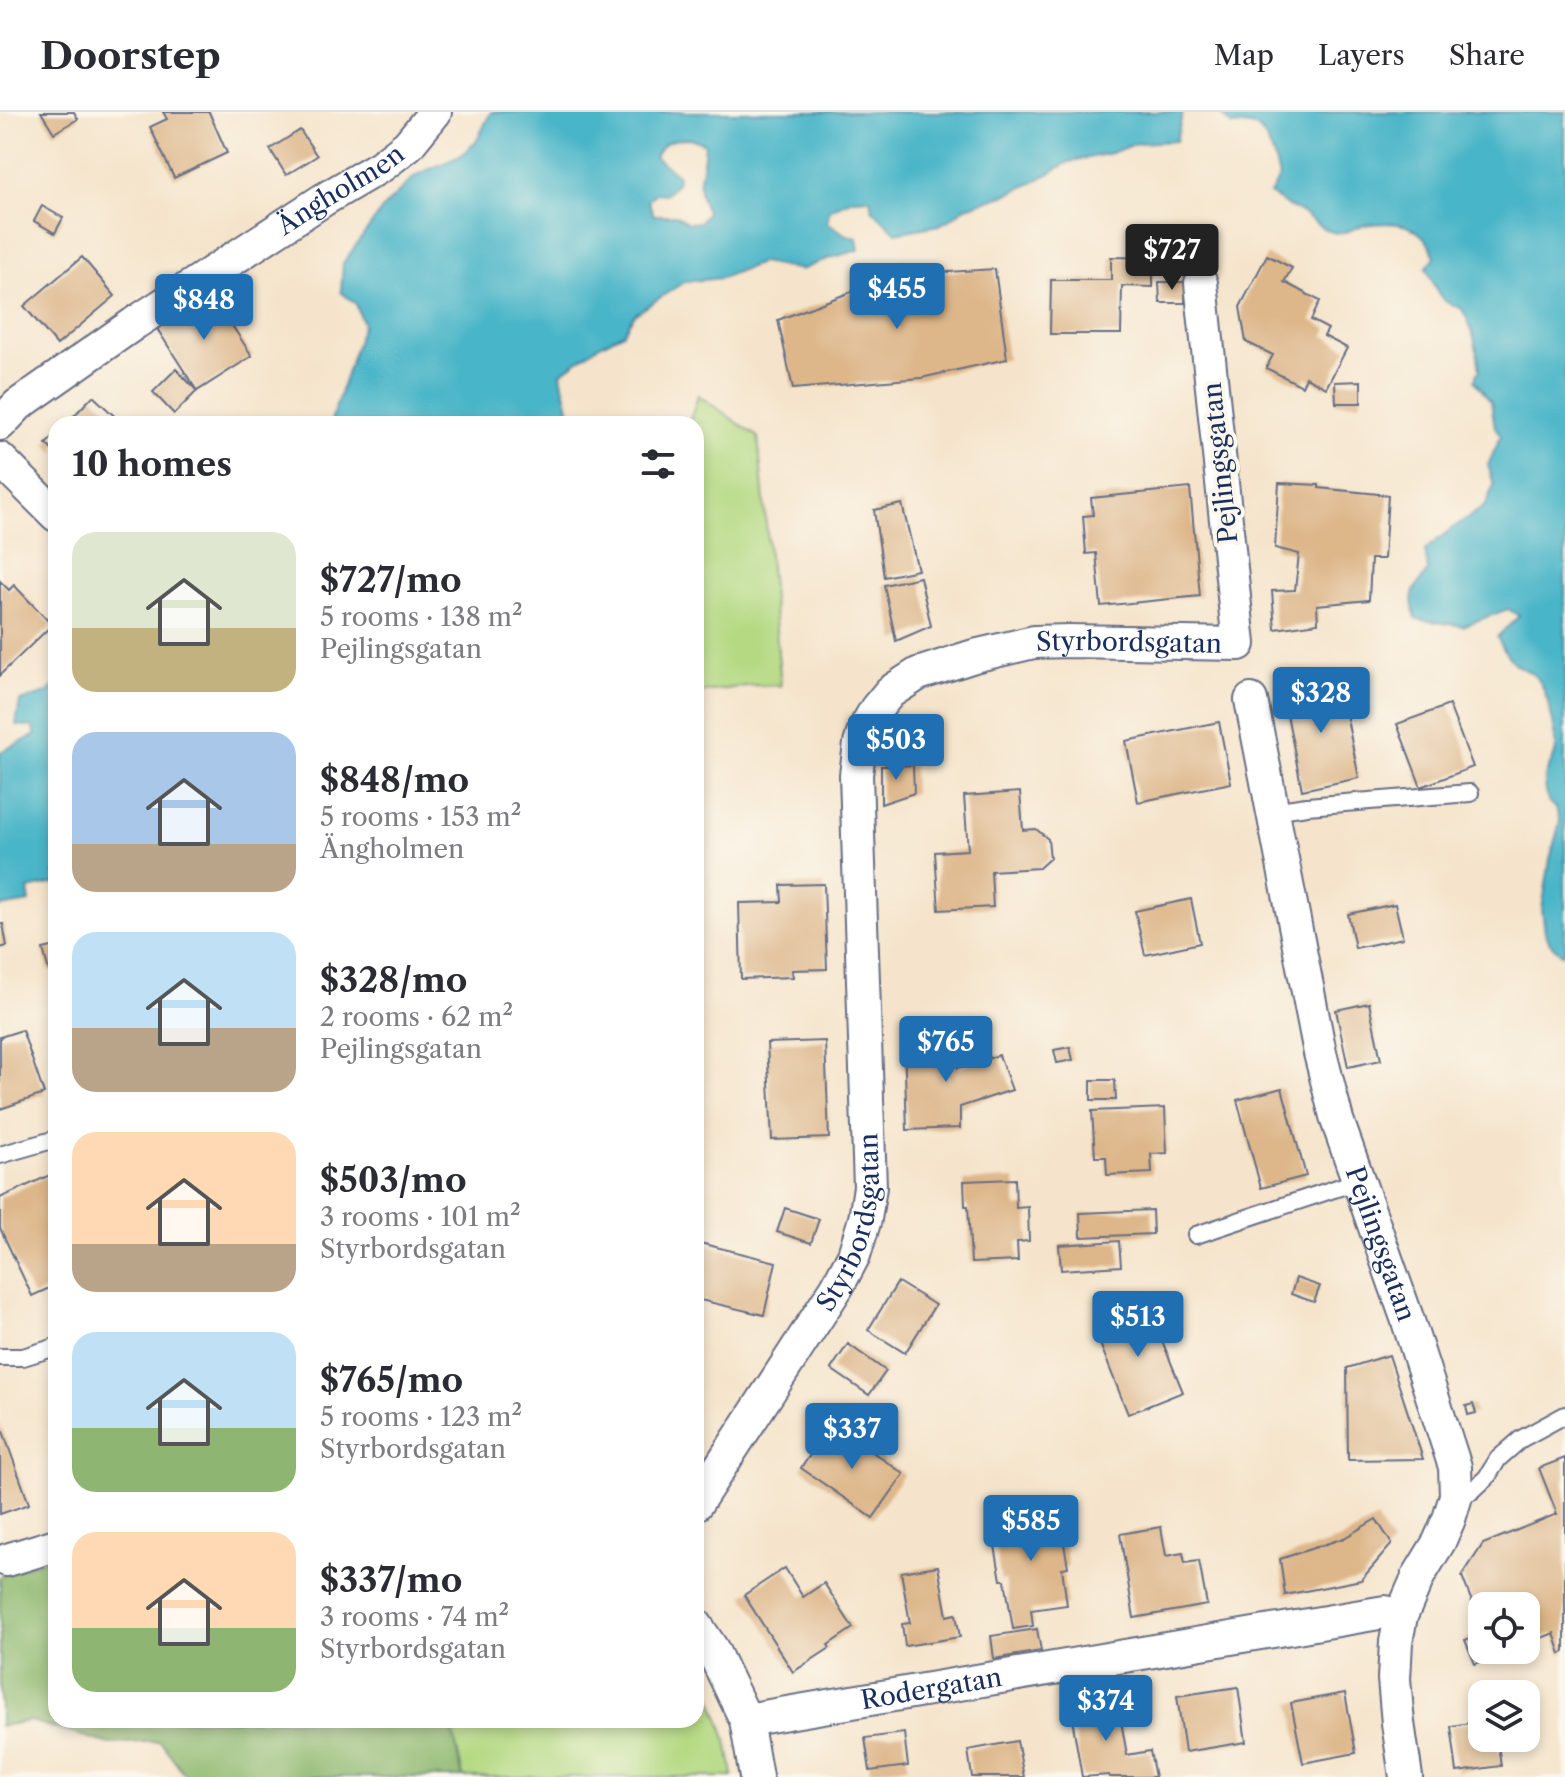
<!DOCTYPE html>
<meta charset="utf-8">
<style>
:root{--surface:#fff;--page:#f7f7f7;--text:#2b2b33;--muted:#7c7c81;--line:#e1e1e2;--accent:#1f6fb2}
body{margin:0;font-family:"Libre Caslon Text",serif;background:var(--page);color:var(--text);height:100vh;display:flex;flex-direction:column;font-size:30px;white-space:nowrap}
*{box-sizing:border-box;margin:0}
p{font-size:26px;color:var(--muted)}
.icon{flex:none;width:44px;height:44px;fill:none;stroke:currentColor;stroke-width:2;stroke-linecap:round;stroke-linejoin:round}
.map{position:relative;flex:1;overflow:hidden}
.details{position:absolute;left:48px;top:304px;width:656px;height:1312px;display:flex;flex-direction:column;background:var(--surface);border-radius:24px;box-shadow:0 4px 12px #0003}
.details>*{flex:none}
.buttons{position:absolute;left:1468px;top:1480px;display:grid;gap:16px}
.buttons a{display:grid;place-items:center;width:72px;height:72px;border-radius:16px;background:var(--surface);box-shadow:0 4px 12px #0003;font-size:40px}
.price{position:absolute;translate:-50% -68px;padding:0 18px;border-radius:8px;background:var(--accent);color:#fff;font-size:26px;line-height:52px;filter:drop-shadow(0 2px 4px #0008)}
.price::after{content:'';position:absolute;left:50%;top:48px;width:24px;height:18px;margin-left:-12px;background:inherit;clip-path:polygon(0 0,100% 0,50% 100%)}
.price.on{background:#222;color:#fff}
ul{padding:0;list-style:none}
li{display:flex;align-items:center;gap:24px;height:200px;padding:0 24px}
li span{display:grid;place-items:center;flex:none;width:224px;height:160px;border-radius:24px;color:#555}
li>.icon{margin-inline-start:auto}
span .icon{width:96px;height:96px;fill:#fffc;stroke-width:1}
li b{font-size:34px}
h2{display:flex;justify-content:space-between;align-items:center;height:96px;padding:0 24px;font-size:34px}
header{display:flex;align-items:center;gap:48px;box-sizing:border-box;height:112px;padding:0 40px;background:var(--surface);border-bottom:2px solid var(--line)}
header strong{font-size:38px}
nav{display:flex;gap:44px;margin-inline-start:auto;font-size:28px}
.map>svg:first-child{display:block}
.green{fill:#b4d982;stroke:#688470;stroke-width:2}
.forest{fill:#8fb970;stroke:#557467;stroke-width:2}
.water{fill:#4ab5c8;stroke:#327293;stroke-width:2;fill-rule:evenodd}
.building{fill:#ddb689}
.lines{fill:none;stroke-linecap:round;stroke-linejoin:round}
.lane-casing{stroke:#676e84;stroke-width:20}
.street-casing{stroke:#676e84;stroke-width:36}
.lane{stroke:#fff;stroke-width:16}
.street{stroke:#fff;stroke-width:32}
.labels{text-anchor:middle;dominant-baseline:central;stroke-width:8;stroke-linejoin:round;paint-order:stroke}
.street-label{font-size:26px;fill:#1b2f5e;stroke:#fbf7ec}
</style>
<header>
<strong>Doorstep</strong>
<nav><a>Map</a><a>Layers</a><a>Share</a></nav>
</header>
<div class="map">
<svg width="1565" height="1665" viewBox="0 0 1565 1665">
<rect width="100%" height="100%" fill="#fbf7ec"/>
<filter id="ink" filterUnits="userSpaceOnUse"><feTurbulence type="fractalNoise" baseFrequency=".0125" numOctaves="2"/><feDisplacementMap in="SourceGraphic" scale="16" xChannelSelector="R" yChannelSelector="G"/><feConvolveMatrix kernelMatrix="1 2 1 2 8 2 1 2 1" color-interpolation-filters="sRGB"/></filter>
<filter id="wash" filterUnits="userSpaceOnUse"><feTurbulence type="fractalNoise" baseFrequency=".006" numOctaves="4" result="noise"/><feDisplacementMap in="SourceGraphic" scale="32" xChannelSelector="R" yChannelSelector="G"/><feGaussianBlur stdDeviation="1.8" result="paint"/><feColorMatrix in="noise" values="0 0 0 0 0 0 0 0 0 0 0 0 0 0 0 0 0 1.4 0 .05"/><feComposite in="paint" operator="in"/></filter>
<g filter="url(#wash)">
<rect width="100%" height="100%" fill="#f5e4cb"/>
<!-- green -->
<g class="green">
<polygon points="698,283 758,325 781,574 754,573 696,581 696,386 700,353 696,351 696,312 689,312"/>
<path d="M696 1557C715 1590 729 1627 733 1665H463L453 1619 455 1608H696Z"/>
</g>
<!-- forest -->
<polygon class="forest" points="56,1446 56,1608 455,1608 453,1620 463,1665 187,1665 160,1629 110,1632 30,1609 0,1614 0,1465 39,1449"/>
<!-- water -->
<g class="water">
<path d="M491 0H1183L1176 29 1137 31 1111 41 1069 50 1034 70 1010 81 966 95 951 107 939 113 896 121 872 97 870 86 853 87 830 97 827 110 845 122 857 126 859 138 830 146 801 158 762 150 721 166 684 170 634 203 623 221 598 234 561 261C563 278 570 292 571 310L568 312H330L363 212 356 192 341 180 343 151 384 95 416 63 460 44 476 30ZM690 26 705 32C704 62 692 70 707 100L700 110 688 111 676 103H654L648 89 655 81 666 82 677 71 678 63 655 45C663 27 672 28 690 26Z"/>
<path d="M1219 0H1565V841L1562 842 1550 831 1545 820 1542 797 1550 747 1560 710 1556 696 1548 690C1547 683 1544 672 1545 665 1547 655 1556 647 1556 636 1557 622 1547 580 1539 569 1533 559 1522 558 1514 551 1506 544 1502 534 1497 525L1519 504 1508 497 1463 514 1416 507C1408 483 1413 478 1428 459L1425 438 1451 417 1485 394 1494 373 1488 353 1501 324 1495 315 1491 290 1475 269 1477 262 1480 258C1477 237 1473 213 1461 196 1436 190 1437 176 1426 156L1435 145C1423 111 1396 108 1364 113 1356 115 1348 121 1340 121 1325 122 1314 108 1302 101 1290 95 1280 91 1270 82L1279 66C1276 51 1270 28 1258 17 1251 12 1240 13 1232 14Z"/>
<polygon points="56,572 56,760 54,761 56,771 28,777 30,790 0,795 0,640 36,623 33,615 16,613 20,589 47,581"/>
</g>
<g id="blocks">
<!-- building -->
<g class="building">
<polygon points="41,0 74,0 78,7 54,21"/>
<polygon points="163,0 209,0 227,41 174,66 150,15 167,7"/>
<polygon points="300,18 317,44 286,63 270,37"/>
<polygon points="42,94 63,106 55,121 34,109"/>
<polygon points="1267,143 1292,156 1284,170 1320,189 1311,208 1328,217 1324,224 1347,236 1326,276 1306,265 1302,274 1266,256 1273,243 1246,230 1240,195"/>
<polygon points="82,145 115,184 57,233 24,194"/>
<polygon points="1111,145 1153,146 1153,175 1122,174 1121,222 1050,222 1051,168 1111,168"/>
<polygon points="995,157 1007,247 921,266 793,277 778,208 885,167 900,163"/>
<polygon points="1159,170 1185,170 1185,191 1160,191"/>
<polygon points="210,180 252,244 197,279 156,215"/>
<polygon points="176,257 197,279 174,302 153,280"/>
<polygon points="1361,269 1361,291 1336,291 1335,270"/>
<polygon points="93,284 123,312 66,312"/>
<polygon points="56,322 56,342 46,332"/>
<polygon points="1279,371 1319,373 1319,376 1388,383 1384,447 1371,447 1369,488 1317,493 1318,511 1275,517 1272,479 1295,478 1299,442 1275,436"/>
<polygon points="1190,376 1200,484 1101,494 1096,441 1086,442 1083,404 1093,403 1091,386"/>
<polygon points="902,392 918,458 884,465 874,398"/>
<polygon points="920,465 931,514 896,529 884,473"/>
<polygon points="0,469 9,478 14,473 52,513 0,563"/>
<polygon points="1339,567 1359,666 1302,678 1283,582 1295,580 1294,576"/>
<polygon points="1449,593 1473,655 1421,675 1397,612"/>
<polygon points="1219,610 1231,671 1138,690 1126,629"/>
<polygon points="913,653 914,681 881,692 881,654"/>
<polygon points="1020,680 1023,718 1036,717 1048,727 1050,746 1039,756 991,759 993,795 939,798 935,740 968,738 964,684"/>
<polygon points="824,772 827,857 792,858 793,865 741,867 739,791 782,790 781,773"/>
<polygon points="1191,787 1200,831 1145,843 1135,799"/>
<polygon points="1395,792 1403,826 1355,836 1348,802"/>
<polygon points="0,812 3,812 7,834 0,836"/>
<polygon points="56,834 56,857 49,859 43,837"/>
<polygon points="1369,891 1381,948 1348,955 1336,898"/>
<polygon points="22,918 44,982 0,997 0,925"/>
<polygon points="825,929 829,1026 772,1028 767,931"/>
<polygon points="957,929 958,956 999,943 1012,978 960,995 960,1016 907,1018 904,931"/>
<polygon points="1070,935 1073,948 1057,951 1054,938"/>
<polygon points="1091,968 1115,968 1116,988 1091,988"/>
<polygon points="1282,976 1306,1064 1261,1076 1237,988"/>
<polygon points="1165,996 1167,1041 1151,1042 1152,1061 1107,1063 1106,1045 1095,1045 1092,999"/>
<polygon points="52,1062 56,1070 56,1173 32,1184 0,1116 0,1086"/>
<polygon points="1015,1067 1016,1096 1028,1095 1029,1129 1017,1130 1018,1149 971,1151 968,1094 965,1094 964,1069"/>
<polygon points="785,1096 819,1107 811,1131 777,1120"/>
<polygon points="1152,1098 1153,1122 1081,1125 1080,1101"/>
<polygon points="1119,1129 1121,1154 1061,1158 1059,1133"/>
<polygon points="696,1130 776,1150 764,1203 696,1187"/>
<polygon points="1296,1166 1320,1174 1314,1190 1291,1182"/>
<polygon points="898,1170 935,1193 905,1241 868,1218"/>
<polygon points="1147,1192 1183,1280 1128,1302 1093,1214"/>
<polygon points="848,1232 886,1259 869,1283 831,1257"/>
<polygon points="1389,1243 1423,1347 1348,1348 1347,1256"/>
<polygon points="1473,1292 1476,1301 1468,1303 1466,1294"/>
<polygon points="0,1311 29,1392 0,1402"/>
<polygon points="832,1312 904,1362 873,1406 801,1356"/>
<polygon points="1565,1346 1565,1540 1561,1542 1554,1521 1526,1532 1526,1494 1482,1494 1482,1516 1462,1464 1483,1432 1557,1402 1539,1356"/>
<polygon points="1058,1397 1068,1455 1062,1456 1067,1493 1031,1498 1033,1514 1013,1517 1005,1468 1001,1468 991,1411 1017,1407 1017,1404"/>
<polygon points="1376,1407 1392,1432 1361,1468 1285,1483 1280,1447 1344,1426"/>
<polygon points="1161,1415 1166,1444 1183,1441 1185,1451 1199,1449 1207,1493 1134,1506 1120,1422"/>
<polygon points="938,1454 947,1504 956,1502 960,1525 905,1534 902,1512 910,1511 901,1460"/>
<polygon points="785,1456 803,1485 824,1471 853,1516 828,1533 830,1536 793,1560 744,1483"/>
<polygon points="1037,1517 1041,1539 994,1547 991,1524"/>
<polygon points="1482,1521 1482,1538 1511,1538 1475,1552 1465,1528"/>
<polygon points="1238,1575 1246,1630 1185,1640 1177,1584"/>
<polygon points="1345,1581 1356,1641 1303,1651 1291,1591"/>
<polygon points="1117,1586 1127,1643 1150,1639 1155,1665 1109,1665 1109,1663 1082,1665 1070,1595"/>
<polygon points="1482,1609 1482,1626 1497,1626 1501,1654 1457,1660 1451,1614"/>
<polygon points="904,1621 908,1654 870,1659 865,1626"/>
<polygon points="1017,1629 1024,1665 972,1665 968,1638"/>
</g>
</g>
</g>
<g filter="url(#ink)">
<use href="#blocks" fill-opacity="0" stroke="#676e84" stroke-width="2"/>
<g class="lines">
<!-- lane casing -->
<g class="lane-casing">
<g id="lane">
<polyline points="1272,699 1307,694 1470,681"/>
<polyline points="0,1043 56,1027"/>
<polyline points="1196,1123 1358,1069"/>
<polyline points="0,1245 23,1245 56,1235"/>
<polyline points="1456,1384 1472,1379 1487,1365 1498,1347 1521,1327 1565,1303"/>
</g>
</g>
<!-- street casing -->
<g class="street-casing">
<g id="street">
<path id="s1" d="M0 312 18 293 135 211 323 88 381 54 408 33 435 0"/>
<polyline points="0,347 56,403"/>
<path id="s2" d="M1251 588 1320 941 1337 1008 1407 1206 1455 1355 1456 1384 1449 1407 1439 1430 1419 1463 1401 1504 1396 1530 1394 1567 1398 1611 1406 1665"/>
<path id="s3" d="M696 1392 837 1175 854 1143 865 1107 870 1075 856 663 860 632 865 616 876 597 890 580 918 562 974 544 1034 530 1069 529 1239 532 1201 171"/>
<polyline points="7,1448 56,1433"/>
<polyline points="696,1513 712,1537 746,1608 756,1665"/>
<path id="s4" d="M746 1608 1385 1500 1401 1504"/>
</g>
</g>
<!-- lane -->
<use href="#lane" class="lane"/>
<!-- street -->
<use href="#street" class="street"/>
</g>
</g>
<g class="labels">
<!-- street labels -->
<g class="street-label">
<text stroke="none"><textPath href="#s1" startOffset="414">Ängholmen</textPath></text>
<text transform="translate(1220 351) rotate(-96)">Pejlingsgatan</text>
<text stroke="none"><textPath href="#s3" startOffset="1118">Styrbordsgatan</textPath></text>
<text stroke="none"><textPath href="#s3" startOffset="326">Styrbordsgatan</textPath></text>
<text stroke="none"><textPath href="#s2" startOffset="560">Pejlingsgatan</textPath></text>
<text stroke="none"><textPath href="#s4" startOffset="188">Rodergatan</textPath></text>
</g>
</g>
</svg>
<div class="buttons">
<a><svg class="icon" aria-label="locate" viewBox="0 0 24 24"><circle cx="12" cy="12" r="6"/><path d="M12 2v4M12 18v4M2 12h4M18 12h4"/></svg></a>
<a><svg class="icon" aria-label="layers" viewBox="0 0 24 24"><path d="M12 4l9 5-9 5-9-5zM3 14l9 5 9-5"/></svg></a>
</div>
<b class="price on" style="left:1172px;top:180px">$727</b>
<b class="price" style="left:897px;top:219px">$455</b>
<b class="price" style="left:204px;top:230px">$848</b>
<b class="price" style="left:1321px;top:623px">$328</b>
<b class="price" style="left:896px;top:670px">$503</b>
<b class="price" style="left:946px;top:972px">$765</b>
<b class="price" style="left:1138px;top:1247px">$513</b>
<b class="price" style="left:852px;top:1359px">$337</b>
<b class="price" style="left:1031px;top:1451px">$585</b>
<b class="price" style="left:1106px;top:1631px">$374</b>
<section class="details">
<h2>10 homes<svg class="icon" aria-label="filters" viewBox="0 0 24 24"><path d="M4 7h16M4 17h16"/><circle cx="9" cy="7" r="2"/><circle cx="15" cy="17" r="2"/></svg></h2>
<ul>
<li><span style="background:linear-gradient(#dfe7d0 60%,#c2b280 0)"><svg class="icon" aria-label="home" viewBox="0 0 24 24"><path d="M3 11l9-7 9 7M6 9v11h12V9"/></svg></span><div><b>$727/mo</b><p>5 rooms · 138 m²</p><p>Pejlingsgatan</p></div></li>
<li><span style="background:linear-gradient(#a9c7e8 70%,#b9a48a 0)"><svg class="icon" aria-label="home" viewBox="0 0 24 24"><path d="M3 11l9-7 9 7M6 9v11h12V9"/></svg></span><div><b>$848/mo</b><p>5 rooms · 153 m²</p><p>Ängholmen</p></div></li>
<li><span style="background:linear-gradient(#bfe0f5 60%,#b9a48a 0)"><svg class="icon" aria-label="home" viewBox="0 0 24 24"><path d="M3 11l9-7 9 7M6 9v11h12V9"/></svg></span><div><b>$328/mo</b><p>2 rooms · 62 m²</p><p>Pejlingsgatan</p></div></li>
<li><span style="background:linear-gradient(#ffd9b3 70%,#b9a48a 0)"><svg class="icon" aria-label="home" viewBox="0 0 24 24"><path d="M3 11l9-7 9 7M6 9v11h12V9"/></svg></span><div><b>$503/mo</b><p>3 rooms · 101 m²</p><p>Styrbordsgatan</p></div></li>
<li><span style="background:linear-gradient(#bfe0f5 60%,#8fb573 0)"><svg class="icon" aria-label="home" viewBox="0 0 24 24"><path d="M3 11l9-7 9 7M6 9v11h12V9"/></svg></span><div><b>$765/mo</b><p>5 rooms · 123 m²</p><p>Styrbordsgatan</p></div></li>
<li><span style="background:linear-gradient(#ffd9b3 60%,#8fb573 0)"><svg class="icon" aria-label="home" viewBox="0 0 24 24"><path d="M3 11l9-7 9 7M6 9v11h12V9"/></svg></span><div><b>$337/mo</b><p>3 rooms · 74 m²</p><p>Styrbordsgatan</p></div></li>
</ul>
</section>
</div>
